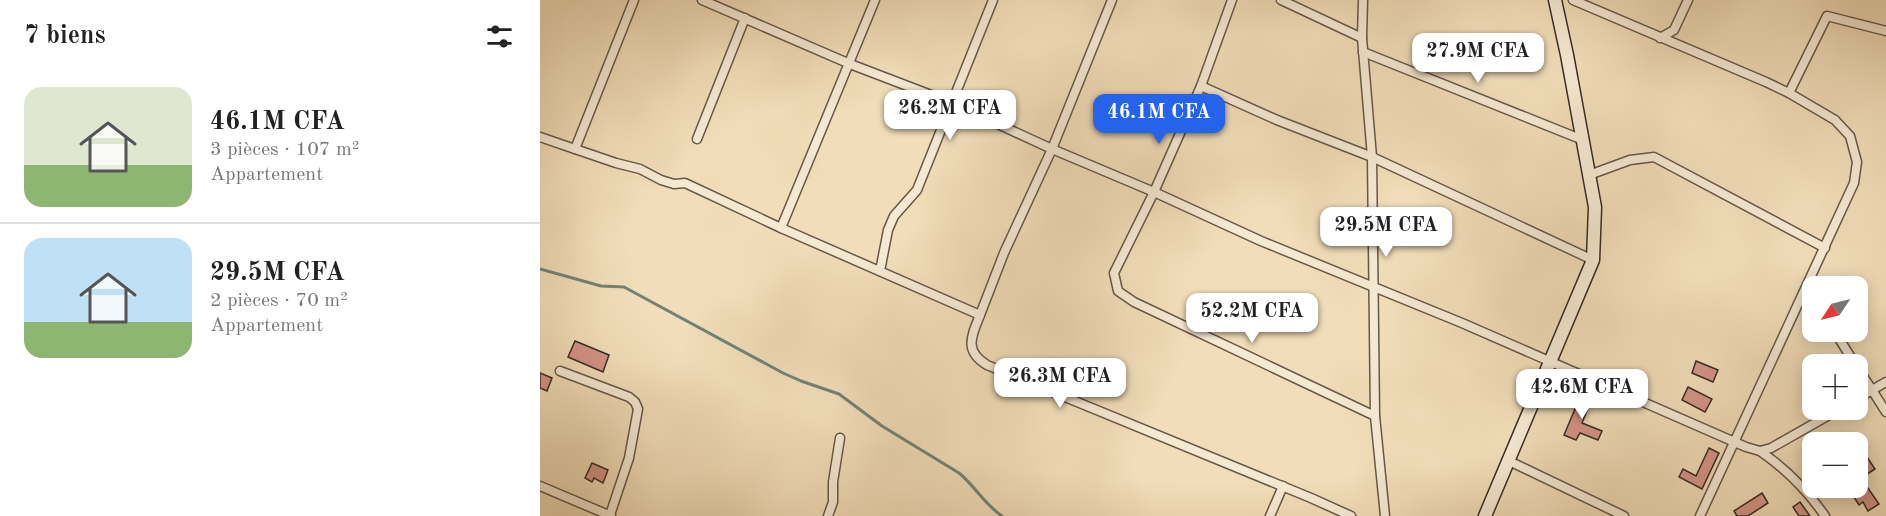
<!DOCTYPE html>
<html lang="fr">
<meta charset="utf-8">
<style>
:root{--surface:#fff;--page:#f2f2f2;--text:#222;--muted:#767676;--line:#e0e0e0;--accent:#2563eb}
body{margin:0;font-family:"Old Standard TT",serif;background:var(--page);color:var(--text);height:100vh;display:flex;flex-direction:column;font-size:22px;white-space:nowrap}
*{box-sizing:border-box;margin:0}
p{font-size:20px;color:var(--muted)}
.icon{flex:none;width:33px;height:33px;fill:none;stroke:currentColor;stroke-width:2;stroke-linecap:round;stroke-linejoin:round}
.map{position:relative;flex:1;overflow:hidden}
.drawer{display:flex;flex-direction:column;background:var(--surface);width:540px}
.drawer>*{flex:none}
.needle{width:39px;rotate:235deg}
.tools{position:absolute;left:1262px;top:276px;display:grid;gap:12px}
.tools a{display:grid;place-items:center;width:66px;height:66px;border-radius:12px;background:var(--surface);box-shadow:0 3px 15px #0003;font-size:30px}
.price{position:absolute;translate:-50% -51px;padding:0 14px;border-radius:12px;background:#fff;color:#222;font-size:20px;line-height:39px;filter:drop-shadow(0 2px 3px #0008)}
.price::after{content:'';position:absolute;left:50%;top:36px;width:18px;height:14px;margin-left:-9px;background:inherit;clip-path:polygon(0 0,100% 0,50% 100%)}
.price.active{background:var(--accent);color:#fff}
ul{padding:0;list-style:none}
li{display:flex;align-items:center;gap:18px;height:150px;padding:0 24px}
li+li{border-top:2px solid var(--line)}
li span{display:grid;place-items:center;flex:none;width:168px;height:120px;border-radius:18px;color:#555}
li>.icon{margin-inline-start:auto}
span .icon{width:72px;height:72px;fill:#fffc;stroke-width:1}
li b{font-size:26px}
h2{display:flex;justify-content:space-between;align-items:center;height:72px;padding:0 24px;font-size:26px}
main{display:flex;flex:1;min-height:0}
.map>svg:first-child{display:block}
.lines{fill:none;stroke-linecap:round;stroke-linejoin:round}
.stream{stroke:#738275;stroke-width:3}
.building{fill:#d49486;stroke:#362c24;stroke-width:1.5}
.street-casing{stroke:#655849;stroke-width:11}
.secondary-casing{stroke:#362c24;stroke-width:15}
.street{stroke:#f6e9d2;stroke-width:8}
.secondary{stroke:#f6e9d2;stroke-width:12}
</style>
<main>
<section class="drawer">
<h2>7 biens<svg class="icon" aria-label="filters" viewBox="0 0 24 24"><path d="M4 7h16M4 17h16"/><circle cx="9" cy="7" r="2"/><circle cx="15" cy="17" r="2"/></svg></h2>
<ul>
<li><span style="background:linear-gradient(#dfe7d0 65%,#8fb573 0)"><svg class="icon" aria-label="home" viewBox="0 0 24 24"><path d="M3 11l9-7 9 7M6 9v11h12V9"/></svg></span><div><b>46.1M CFA</b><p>3 pièces · 107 m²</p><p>Appartement</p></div></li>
<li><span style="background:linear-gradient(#bfe0f5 70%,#8fb573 0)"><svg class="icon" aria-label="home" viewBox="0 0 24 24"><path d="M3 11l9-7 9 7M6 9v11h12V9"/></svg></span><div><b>29.5M CFA</b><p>2 pièces · 70 m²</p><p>Appartement</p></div></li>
</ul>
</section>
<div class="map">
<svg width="1346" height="516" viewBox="0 0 1346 516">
<rect width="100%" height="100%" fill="#f1ddb9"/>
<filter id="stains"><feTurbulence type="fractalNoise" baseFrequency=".00333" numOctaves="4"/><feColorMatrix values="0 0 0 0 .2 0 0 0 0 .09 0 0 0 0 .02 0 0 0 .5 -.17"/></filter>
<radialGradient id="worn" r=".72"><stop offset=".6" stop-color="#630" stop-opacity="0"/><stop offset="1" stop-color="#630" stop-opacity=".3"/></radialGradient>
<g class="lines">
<!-- stream -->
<path class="stream" d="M0 269 61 286 84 287 243 373 261 381 299 394 342 426 419 473C435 486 444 504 462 516"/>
</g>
<!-- building -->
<g class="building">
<polygon points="35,341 69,355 63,372 28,357"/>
<polygon points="1156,361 1178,370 1173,382 1152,373"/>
<polygon points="0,373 12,378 7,391 0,388"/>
<polygon points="1148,387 1172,399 1165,412 1142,400"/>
<polygon points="1043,390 1054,394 1042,423 1062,431 1058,440 1040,433 1036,440 1024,435"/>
<polygon points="1317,442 1335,469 1321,478 1339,504 1328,511 1323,502 1319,505 1308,488 1317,488"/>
<polygon points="1169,448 1179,453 1162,489 1139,477 1143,469 1156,476"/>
<polygon points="52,463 68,470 63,483 54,478 52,482 45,478"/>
<polygon points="1222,493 1228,503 1208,516 1197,516 1194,511"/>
<polygon points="1260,502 1270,516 1259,516 1253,507"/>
</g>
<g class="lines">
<!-- street casing -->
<g class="street-casing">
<g id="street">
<polyline points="94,0 35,149 76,163 100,169 121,180 134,184 145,183 241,228"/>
<polyline points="162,0 310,64 412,103 512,149 614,192 721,241 922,323 1206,447 1220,451 1231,448 1298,410"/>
<polyline points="335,0 241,228 440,315 464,253 512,149 572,0"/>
<polyline points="692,0 661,86 614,192 574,273 578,291 594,302 835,416"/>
<polyline points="741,0 822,38"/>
<polyline points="823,0 822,38 832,157 835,416 845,516"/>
<polyline points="1033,0 1226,82 1249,93 1295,120 1310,136 1317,162 1314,183 1160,516"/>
<polyline points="1120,38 1134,30 1148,0"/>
<polyline points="823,52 1043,140"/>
<polyline points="661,86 737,120 832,157 1053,260"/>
<polyline points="1249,93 1287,16 1346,31"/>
<polyline points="0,137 35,149"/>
<polyline points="157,139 205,18"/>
<polyline points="1049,175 1090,160 1114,157 1285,248"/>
<polyline points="340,271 348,230 354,216 377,190 453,0"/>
<path d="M440 315C431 337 424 351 447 365L771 498 811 516"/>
<polyline points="1295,332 1315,364"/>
<polyline points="1317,367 1332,390 1346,382"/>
<polyline points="20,371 89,397 95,402 98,409 89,458 70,515"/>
<polyline points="1317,399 1332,390 1346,412"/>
<path d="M1220 451C1246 469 1267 490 1285 516"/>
<polyline points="969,461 1084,516"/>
<polyline points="0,486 71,516"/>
<polyline points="288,516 293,502 293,482 300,438"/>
<polyline points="730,516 743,486"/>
</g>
</g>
<!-- secondary casing -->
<g class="secondary-casing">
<polyline id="secondary" points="945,516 1053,260 1055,207 1027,55 1015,0"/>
</g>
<!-- street -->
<use href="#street" class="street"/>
<!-- secondary -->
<use href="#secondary" class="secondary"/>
</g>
<rect width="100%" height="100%" filter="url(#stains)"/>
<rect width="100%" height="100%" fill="url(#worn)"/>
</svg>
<div class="tools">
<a><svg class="needle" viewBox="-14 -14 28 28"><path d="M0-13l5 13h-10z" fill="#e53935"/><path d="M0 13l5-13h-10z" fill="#767676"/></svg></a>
<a>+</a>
<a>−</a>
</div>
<b class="price" style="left:938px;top:84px">27.9M CFA</b>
<b class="price" style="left:410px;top:141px">26.2M CFA</b>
<b class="price active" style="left:619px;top:145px">46.1M CFA</b>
<b class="price" style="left:846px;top:258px">29.5M CFA</b>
<b class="price" style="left:712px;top:344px">52.2M CFA</b>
<b class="price" style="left:520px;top:409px">26.3M CFA</b>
<b class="price" style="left:1042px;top:420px">42.6M CFA</b>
</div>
</main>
